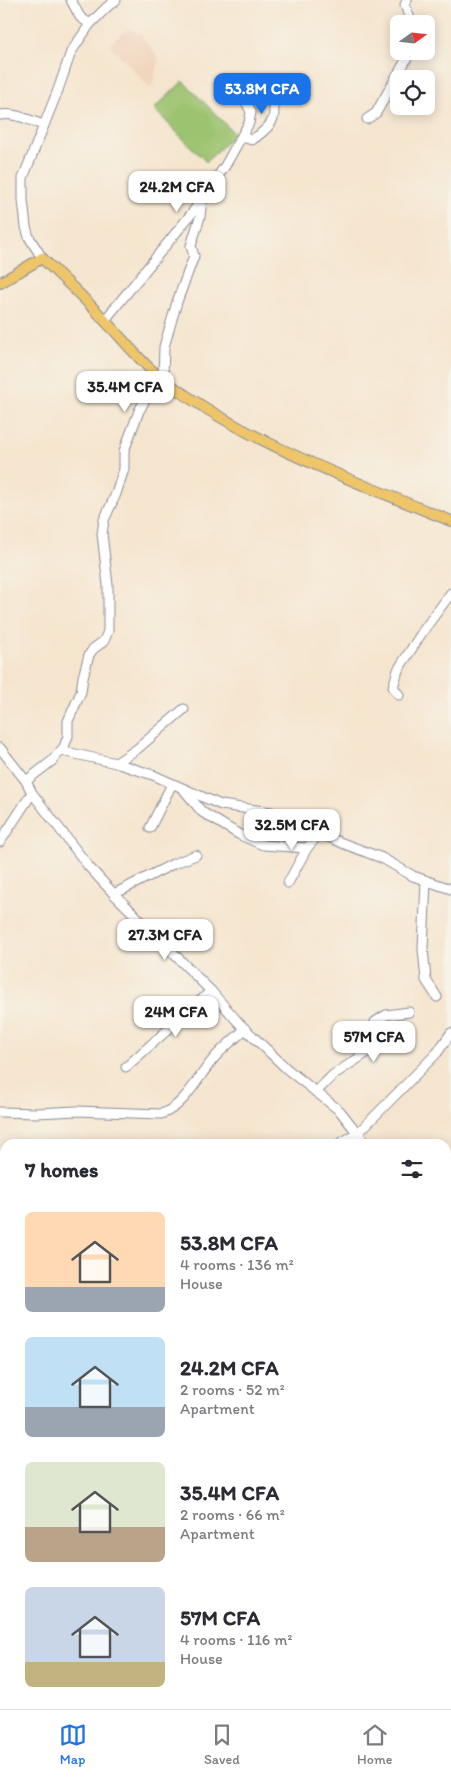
<!DOCTYPE html>
<meta charset="utf-8">
<style>
:root{--surface:#fff;--page:#f7f7f7;--text:#2b2b33;--muted:#7c7c81;--line:#e1e1e2;--accent:#1a73e8}
body{margin:0;font-family:Itim,sans-serif;background:var(--page);color:var(--text);height:100vh;display:flex;flex-direction:column;font-size:19px;white-space:nowrap}
*{box-sizing:border-box;margin:0}
p{font-size:16px;color:var(--muted)}
.icon{flex:none;width:28px;height:28px;fill:none;stroke:currentColor;stroke-width:2;stroke-linecap:round;stroke-linejoin:round}
.map{position:relative;flex:1;overflow:hidden}
.panel{position:absolute;left:0px;top:1139px;width:451px;height:571px;display:flex;flex-direction:column;background:var(--surface);border-radius:15px 15px 0 0;box-shadow:0 2px 12px #0003}
.panel>*{flex:none}
.needle{width:32px;rotate:75deg}
.tools{position:absolute;left:390px;top:15px;display:grid;gap:10px}
.tools a{display:grid;place-items:center;width:45px;height:45px;border-radius:8px;background:var(--surface);box-shadow:0 2px 12px #0003;font-size:25px}
.price{position:absolute;translate:-50% -42px;padding:0 11px;border-radius:10px;background:#fff;color:#222;font-size:16px;line-height:32px;filter:drop-shadow(0 1px 2px #0008)}
.price::after{content:'';position:absolute;left:50%;top:30px;width:15px;height:11px;margin-left:-8px;background:inherit;clip-path:polygon(0 0,100% 0,50% 100%)}
.price.current{background:var(--accent);color:#fff}
ul{padding:0;list-style:none}
li{display:flex;align-items:center;gap:15px;height:125px;padding:0 25px}
li span{display:grid;place-items:center;flex:none;width:140px;height:100px;border-radius:8px;color:#555}
li>.icon{margin-inline-start:auto}
span .icon{width:60px;height:60px;fill:#fffc;stroke-width:1}
li b{font-size:21px}
h2{display:flex;justify-content:space-between;align-items:center;height:60px;padding:0 25px;font-size:21px}
.menu{display:flex;justify-content:space-around;align-items:center;height:70px;border-top:1px solid var(--line);background:var(--surface);font-size:14px;color:var(--muted)}
.menu a{display:grid;justify-items:center;gap:2px}
.menu .current{color:var(--accent)}
.map>svg:first-child{display:block}
.built{fill:#f1d5bd}
.green{fill:#9cc36f;stroke:#5c7966}
.lines{fill:none;stroke-linecap:round;stroke-linejoin:round}
.minor-casing{stroke:#888a96;stroke-width:11}
.major-casing{stroke:#888a96;stroke-width:12}
.minor{stroke:#fff;stroke-width:9}
.major{stroke:#eec569;stroke-width:10}
</style>
<div class="map">
<svg width="451" height="1709" viewBox="0 0 451 1709">
<rect width="100%" height="100%" fill="#f7f3e8"/>
<filter id="ink" filterUnits="userSpaceOnUse"><feTurbulence type="fractalNoise" baseFrequency=".02" numOctaves="2"/><feDisplacementMap in="SourceGraphic" scale="10" xChannelSelector="R" yChannelSelector="G"/><feConvolveMatrix kernelMatrix="1 2 1 2 8 2 1 2 1" color-interpolation-filters="sRGB"/></filter>
<filter id="wash" filterUnits="userSpaceOnUse"><feTurbulence type="fractalNoise" baseFrequency=".0096" numOctaves="4" result="noise"/><feDisplacementMap in="SourceGraphic" scale="20" xChannelSelector="R" yChannelSelector="G"/><feGaussianBlur stdDeviation="1.12" result="paint"/><feColorMatrix in="noise" values="0 0 0 0 0 0 0 0 0 0 0 0 0 0 0 0 0 1.4 0 .05"/><feComposite in="paint" operator="in"/></filter>
<g filter="url(#wash)">
<rect width="100%" height="100%" fill="#f5e5ce"/>
<!-- built -->
<polygon class="built" points="128,29 139,33 159,59 151,89 109,44"/>
<!-- green -->
<polygon class="green" points="183,81 235,134 206,162 154,109"/>
</g>
<g filter="url(#ink)">
<g class="lines">
<!-- minor casing -->
<g class="minor-casing">
<g id="minor">
<polyline points="71,0 80,17 90,24"/>
<polyline points="407,0 405,5 412,24"/>
<path d="M0 115C14 112 30 121 44 125"/>
<polyline points="367,119 376,113 411,51"/>
<path d="M242 137 252 140C274 125 280 116 268 91"/>
<polyline points="42,258 29,237 26,227 23,200 23,178 58,90 71,52 90,24 107,7 116,0"/>
<polyline points="105,320 192,213 225,166 249,123 251,112 244,98"/>
<polyline points="399,695 393,687 398,670 423,631 451,593"/>
<polyline points="0,748 26,781 32,793 89,867 114,894 211,991 239,1023 287,1069 340,1111 366,1144"/>
<polyline points="62,751 116,763 137,749 184,709"/>
<polyline points="116,763 153,775 221,805 271,812 342,843 382,858 413,876 451,889"/>
<polyline points="26,781 52,761 64,747 68,736 68,721 81,692 83,677 89,655 93,649 104,641 108,631 108,585 102,534 104,520 116,494 124,469 124,451 139,411 145,400 160,388 163,379 164,347 177,302 194,256 191,246 200,217 202,198"/>
<polyline points="184,790 202,812 240,835 263,845 307,848"/>
<polyline points="150,828 172,784"/>
<polyline points="0,842 32,793"/>
<polyline points="426,881 423,949 426,980 437,997"/>
<polyline points="288,883 307,848 319,834"/>
<polyline points="114,894 173,864 196,855"/>
<polyline points="126,1067 211,991"/>
<polyline points="316,1092 333,1075 371,1050 375,1037 375,1022 386,1015 409,1012"/>
<path d="M0 1112 37 1113 76 1111 161 1114C186 1106 199 1074 216 1056 225 1046 236 1038 245 1029"/>
<polyline points="339,1144 358,1133 437,1053 451,1033"/>
<polyline points="370,1709 370,1705"/>
</g>
</g>
<!-- major casing -->
<g class="major-casing">
<path id="major" d="M0 283 42 258C63 279 86 299 106 322 123 339 138 359 156 374 244 442 350 479 451 521"/>
</g>
<!-- minor -->
<use href="#minor" class="minor"/>
<!-- major -->
<use href="#major" class="major"/>
</g>
</g>
</svg>
<div class="tools">
<a><svg class="needle" viewBox="-14 -14 28 28"><path d="M0-13l5 13h-10z" fill="#e53935"/><path d="M0 13l5-13h-10z" fill="#7c7c81"/></svg></a>
<a><svg class="icon" aria-label="locate" viewBox="0 0 24 24"><circle cx="12" cy="12" r="6"/><path d="M12 2v4M12 18v4M2 12h4M18 12h4"/></svg></a>
</div>
<b class="price current" style="left:262px;top:115px">53.8M CFA</b>
<b class="price" style="left:177px;top:213px">24.2M CFA</b>
<b class="price" style="left:125px;top:413px">35.4M CFA</b>
<b class="price" style="left:292px;top:851px">32.5M CFA</b>
<b class="price" style="left:165px;top:961px">27.3M CFA</b>
<b class="price" style="left:176px;top:1038px">24M CFA</b>
<b class="price" style="left:374px;top:1063px">57M CFA</b>
<section class="panel">
<h2>7 homes<svg class="icon" aria-label="filters" viewBox="0 0 24 24"><path d="M4 7h16M4 17h16"/><circle cx="9" cy="7" r="2"/><circle cx="15" cy="17" r="2"/></svg></h2>
<ul>
<li><span style="background:linear-gradient(#ffd9b3 75%,#9aa5b1 0)"><svg class="icon" aria-label="home" viewBox="0 0 24 24"><path d="M3 11l9-7 9 7M6 9v11h12V9"/></svg></span><div><b>53.8M CFA</b><p>4 rooms · 136 m²</p><p>House</p></div></li>
<li><span style="background:linear-gradient(#bfe0f5 70%,#9aa5b1 0)"><svg class="icon" aria-label="home" viewBox="0 0 24 24"><path d="M3 11l9-7 9 7M6 9v11h12V9"/></svg></span><div><b>24.2M CFA</b><p>2 rooms · 52 m²</p><p>Apartment</p></div></li>
<li><span style="background:linear-gradient(#dfe7d0 65%,#b9a48a 0)"><svg class="icon" aria-label="home" viewBox="0 0 24 24"><path d="M3 11l9-7 9 7M6 9v11h12V9"/></svg></span><div><b>35.4M CFA</b><p>2 rooms · 66 m²</p><p>Apartment</p></div></li>
<li><span style="background:linear-gradient(#c9d6e8 75%,#c2b280 0)"><svg class="icon" aria-label="home" viewBox="0 0 24 24"><path d="M3 11l9-7 9 7M6 9v11h12V9"/></svg></span><div><b>57M CFA</b><p>4 rooms · 116 m²</p><p>House</p></div></li>
</ul>
</section>
</div>
<nav class="menu">
<a class="current"><svg class="icon" aria-label="map" viewBox="0 0 24 24"><path d="M3 6l6-2 6 2 6-2v14l-6 2-6-2-6 2zM9 4v14M15 6v14"/></svg>Map</a>
<a><svg class="icon" aria-label="saved" viewBox="0 0 24 24"><path d="M7 4h10v16l-5-4-5 4z"/></svg>Saved</a>
<a><svg class="icon" aria-label="home" viewBox="0 0 24 24"><path d="M3 11l9-7 9 7M6 9v11h12V9"/></svg>Home</a>
</nav>
